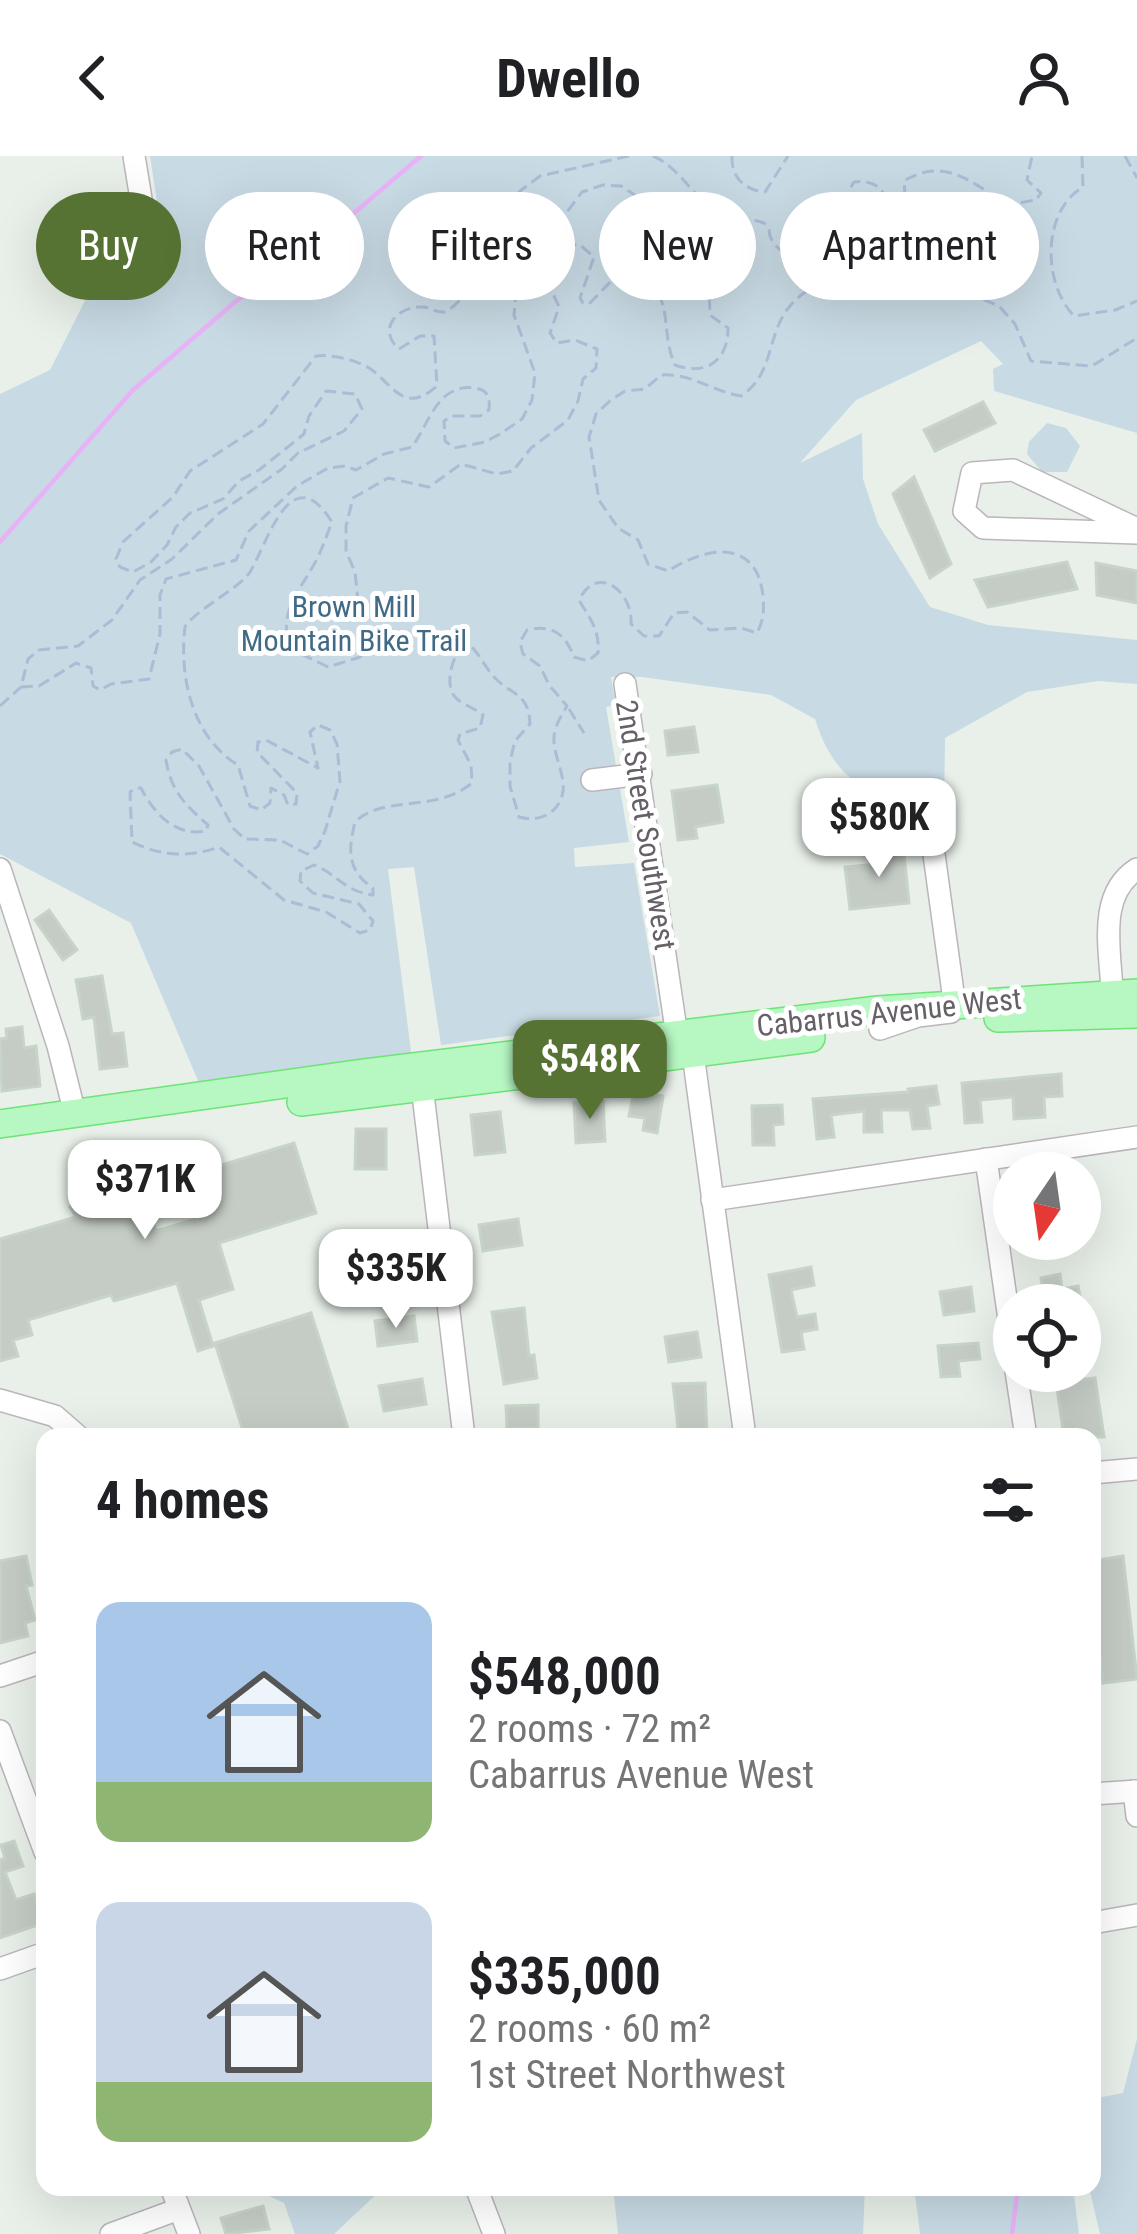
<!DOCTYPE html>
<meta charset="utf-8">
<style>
:root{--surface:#fff;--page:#f2f2f2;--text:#202124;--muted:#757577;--accent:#577333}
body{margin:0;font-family:"Roboto Condensed",sans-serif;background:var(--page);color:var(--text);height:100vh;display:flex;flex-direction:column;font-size:45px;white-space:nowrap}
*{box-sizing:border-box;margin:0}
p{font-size:39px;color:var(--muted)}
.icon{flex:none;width:66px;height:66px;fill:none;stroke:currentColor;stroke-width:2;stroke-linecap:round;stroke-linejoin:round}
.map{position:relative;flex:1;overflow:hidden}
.panel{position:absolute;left:36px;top:1272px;width:1065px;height:768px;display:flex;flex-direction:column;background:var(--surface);border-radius:24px;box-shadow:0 12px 48px #0002}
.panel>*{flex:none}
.hud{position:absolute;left:36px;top:36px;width:1065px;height:108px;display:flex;gap:24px}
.needle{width:78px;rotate:193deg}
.controls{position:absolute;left:993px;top:996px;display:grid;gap:24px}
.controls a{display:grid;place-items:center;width:108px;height:108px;border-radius:50%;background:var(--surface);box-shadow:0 12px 48px #0002;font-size:60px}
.price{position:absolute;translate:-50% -102px;padding:0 27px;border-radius:24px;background:#fff;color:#222;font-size:39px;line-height:78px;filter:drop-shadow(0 3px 6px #0008)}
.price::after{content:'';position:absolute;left:50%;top:72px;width:36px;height:27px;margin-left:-18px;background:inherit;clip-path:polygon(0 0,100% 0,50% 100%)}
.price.on{background:var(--accent);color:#fff}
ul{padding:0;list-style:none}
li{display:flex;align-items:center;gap:36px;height:300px;padding:0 60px}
li span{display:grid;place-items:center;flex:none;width:336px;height:240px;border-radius:24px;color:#555}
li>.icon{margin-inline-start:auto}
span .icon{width:144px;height:144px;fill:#fffc;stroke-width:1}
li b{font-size:51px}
h2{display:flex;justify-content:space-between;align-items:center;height:144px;padding:0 60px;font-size:51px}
.chip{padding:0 42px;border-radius:54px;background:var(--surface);box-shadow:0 12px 48px #0002;font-size:42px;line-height:108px}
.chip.on{background:var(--accent);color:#fff}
header{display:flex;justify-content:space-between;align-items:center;height:156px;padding:0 60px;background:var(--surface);font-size:54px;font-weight:700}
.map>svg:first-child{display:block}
.green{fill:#c8dae4}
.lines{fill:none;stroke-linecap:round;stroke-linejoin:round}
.stream{stroke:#e8b2f7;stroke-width:4.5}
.building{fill:#c5ccc5;stroke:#c7d4c8;stroke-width:3}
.minor-casing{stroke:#bbb5bb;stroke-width:24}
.major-casing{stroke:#6ee376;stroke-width:30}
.path{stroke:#acbcd5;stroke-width:3;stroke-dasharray:12 6;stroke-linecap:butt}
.minor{stroke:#fff;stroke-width:21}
.major{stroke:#b6f7c2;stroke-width:27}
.labels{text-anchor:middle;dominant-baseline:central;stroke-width:10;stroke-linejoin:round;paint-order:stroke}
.park-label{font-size:30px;fill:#406a85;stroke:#fff}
.street-label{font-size:30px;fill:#666067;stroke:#fff}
</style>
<header><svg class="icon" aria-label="back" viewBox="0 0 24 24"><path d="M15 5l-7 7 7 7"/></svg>Dwello<svg class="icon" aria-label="person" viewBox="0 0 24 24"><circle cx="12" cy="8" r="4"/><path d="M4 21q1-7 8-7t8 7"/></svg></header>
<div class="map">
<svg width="1137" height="2078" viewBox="0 0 1137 2078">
<rect width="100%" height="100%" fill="#e8f0e9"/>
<!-- green -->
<g class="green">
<path d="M150 0H1137V277L994 235 993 213 1003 208 981 185 856 244 800 307 862 277 863 323 878 368 930 451 988 469 1137 484V528L1098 525 1027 536 945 582 944 656C876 638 839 637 815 563L771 539 642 521H611L616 549 606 551 629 686 574 692 575 711 634 707 660 860 441 889 414 711 388 713 413 912 205 941 131 767 0 698V238L50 214 103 109 119 56 158 52Z"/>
<polygon points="1047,267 1066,272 1080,290 1067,316 1042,316 1027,298 1029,286"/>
<polygon points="1137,1883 1137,2078 1100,2078 1089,2031 1092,2031 1092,1943 1123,1937"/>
<polygon points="249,2031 384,2031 334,2078 295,2078 284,2047"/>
<polygon points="613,2031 865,2031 863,2078 618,2078"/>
<polygon points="914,2031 1073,2031 1079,2078 920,2078"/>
</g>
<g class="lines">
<!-- stream -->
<g class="stream">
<polyline points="0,386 133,234 235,146 328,79 421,0"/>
<polyline points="1012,2078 1018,2031"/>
</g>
</g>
<!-- building -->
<g class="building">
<polygon points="983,246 995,267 935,295 924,274"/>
<polygon points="914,321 951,408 930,422 893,338"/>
<polygon points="1067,406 1077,433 988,451 975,424"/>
<polygon points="1096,407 1137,415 1137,447 1097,439"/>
<polygon points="694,571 698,596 668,599 665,575"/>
<polygon points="717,629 723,666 695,671 697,682 678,684 672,635"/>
<polygon points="903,689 909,747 850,753 845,711 878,708 876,691"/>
<polygon points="49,754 77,794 63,804 35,764"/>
<polygon points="102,820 112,878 123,877 127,910 100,913 94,861 83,863 76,824"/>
<polygon points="22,871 24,892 36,890 40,930 2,935 0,883 7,882 6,873"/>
<polygon points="1061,918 1062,940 1044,941 1045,961 1014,963 1013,941 980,944 982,966 965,967 962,927"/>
<polygon points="936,930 939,948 927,950 930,972 913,973 910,954 881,954 882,976 864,976 864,955 831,959 834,981 817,983 813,943 908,936 908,933"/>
<polygon points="634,935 663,940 657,977 643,974 645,962 629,960"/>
<polygon points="603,945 605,985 576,987 574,947"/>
<polygon points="782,949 783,968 773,969 774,989 753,989 752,950"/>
<polygon points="500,956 505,996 475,999 471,959"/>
<polygon points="356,973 386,973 386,1013 355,1013"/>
<polygon points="294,987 316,1057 219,1087 233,1133 199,1144 213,1190 198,1195 177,1127 114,1145 111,1139 28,1164 32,1179 13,1184 18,1200 0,1205 0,1083 76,1061 70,1051 75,1048 71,1034 152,1010 164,1032 144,1038 156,1075 206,1060 192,1018"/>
<polygon points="518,1063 522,1089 483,1095 479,1069"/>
<polygon points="404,1082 404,1107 362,1108 361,1084"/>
<polygon points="811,1111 814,1129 791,1134 797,1161 815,1158 817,1173 801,1176 804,1193 782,1196 769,1119"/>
<polygon points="1060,1118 1062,1133 1078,1130 1081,1146 1045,1149 1041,1122"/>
<polygon points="971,1131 974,1155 944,1159 940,1136"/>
<polygon points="524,1152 529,1200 534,1199 537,1222 504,1228 492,1156"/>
<polygon points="311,1157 348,1273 339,1276 341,1281 245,1281 215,1187"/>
<polygon points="414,1160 417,1185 378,1190 375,1165"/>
<polygon points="697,1176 701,1201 669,1206 665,1181"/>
<polygon points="978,1187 980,1203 958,1205 960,1220 941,1221 938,1190"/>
<polygon points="1076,1215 1077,1224 1095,1222 1104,1281 1064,1281 1055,1218"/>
<polygon points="422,1223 426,1248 384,1255 379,1230"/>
<polygon points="705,1227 707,1281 679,1281 673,1228"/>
<polygon points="538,1249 538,1272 507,1273 506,1250"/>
<polygon points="26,1400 32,1429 26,1430 35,1464 25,1467 28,1480 0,1487 0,1405"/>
<polygon points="1123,1400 1137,1523 1103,1527 1097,1471 1094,1471 1092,1405"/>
<polygon points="14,1685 23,1710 5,1716 16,1744 34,1738 43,1767 0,1782 0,1704 5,1702 1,1689"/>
<polygon points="263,2050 269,2073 226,2078 221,2062"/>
</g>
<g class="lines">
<!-- minor casing -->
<g class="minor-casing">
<g id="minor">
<polyline points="134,0 142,49"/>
<polyline points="1137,373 1013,314 972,317 964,355 983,372 1137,377"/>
<polyline points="625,528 677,880"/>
<polyline points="592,624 641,618"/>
<polyline points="0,713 58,890 75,958"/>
<path d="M1112 837C1111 796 1096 739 1137 713"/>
<polyline points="880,873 918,860 951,856 955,851 932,684"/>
<polyline points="691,883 745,1281"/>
<polyline points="422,930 464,1281"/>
<polyline points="986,1003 1014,1198"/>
<polyline points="712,1044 1137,981"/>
<polyline points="1016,1215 1026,1281"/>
<polyline points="0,1244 55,1260 79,1281"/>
<polyline points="1092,1317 1137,1313"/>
<polyline points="0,1520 45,1505"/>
<polyline points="0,1575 45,1696"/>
<polyline points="1134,1635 1137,1660"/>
<polyline points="1092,1638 1137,1635"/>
<polyline points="1092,1767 1137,1759"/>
<polyline points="0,1813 45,1797"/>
<polyline points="171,2031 189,2078"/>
<polyline points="476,2031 494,2078"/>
<polyline points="111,2078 179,2053"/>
</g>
</g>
<!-- major casing -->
<g class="major-casing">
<g id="major">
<polyline points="998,862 1137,858"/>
<polyline points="617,907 811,882"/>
<polyline points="301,946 537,917"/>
<polyline points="0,968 363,917 878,854 1137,837"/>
</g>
</g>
<!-- path -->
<g class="path">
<path d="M629 0 540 20 520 35 501 71 486 88 458 106C457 119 466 133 459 145 456 148 449 155 444 156 437 157 431 152 424 151 398 149 376 173 399 193L420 180H434L437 230C405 258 395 232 372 214 358 204 332 198 316 200L263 268 190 315 173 341 123 386 116 403 120 411 133 416 151 406 167 389 176 371 190 357 223 343 239 325 259 314 304 278 309 260 326 235 355 238 362 253 344 275 298 297 282 313 218 358 172 403 140 424 112 464 78 490 39 494 28 503 21 531 39 530 76 507 91 512 93 530 100 534 111 528 149 523 160 478V439L166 423 236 404 249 375 297 330 328 312 345 310 356 314 384 298 412 291C429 268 437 227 475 232 489 234 490 243 489 254L480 260H451L444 265 445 285 454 292 485 286 500 278 522 263 532 244 535 217 514 159 517 122 582 36 603 29 621 30 653 51 671 68 680 105 709 128 710 159 728 172C728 206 705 220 675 209 657 171 681 126 620 116L589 148 583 147 580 142 594 101 579 88 560 91 546 105 549 129 559 151 550 177 557 187 575 184 597 193 596 212 583 223 578 245 568 264 531 292 513 315 497 318 461 308 429 331 388 322 353 342 346 370V395L355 416 358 446 374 488 360 501 328 511 291 493C276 456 301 434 317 403 323 391 327 378 332 366 291 300 268 386 250 416 240 432 195 454 185 471 179 521 192 581 238 609L250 650 261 654 270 647 271 632 284 639 288 649 296 648 297 637 257 596 258 586 266 584 318 612 310 576 318 569 330 574 337 588 340 625 325 675 318 690 307 698 280 684 245 683 234 673 199 610 182 593 172 596 166 604C171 635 185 649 208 669L206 675C176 681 154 658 141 632H136L130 636 132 686C161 700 188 702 219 691L284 744 326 756 360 777 370 774 373 765 359 748 313 737 300 725 301 715 314 709C339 719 343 735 373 739V732C347 715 348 694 355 666 384 638 434 658 472 627L471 609 458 584 460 578 480 572 483 559C475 552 463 549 456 542 444 530 452 504 460 492L472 491C481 501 487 514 496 523 514 540 529 538 530 568L515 585 510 605V630L519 661C539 667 560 657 563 635 565 620 555 602 554 586 553 572 560 562 567 550L549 529 540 510 523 498 520 486 527 474C553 468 565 478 574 501L588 505 598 497C600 474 590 463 579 444 597 407 633 435 631 468L644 480H659L674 457 687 456 710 474 741 472 757 477C764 463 764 455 763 440 757 381 705 391 668 415L648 408 638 384 618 372 599 344 589 281 596 258 611 244 625 235 645 233 661 219C691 217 712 235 741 240 775 218 766 178 790 150 807 129 832 125 846 103L861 102 874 110 868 128 878 136 884 134 898 100 911 96 923 98 965 136 999 150 1015 168 1031 205 1092 210 1137 182"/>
<path d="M653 0C681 12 696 46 723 62 735 69 759 58 768 71 770 74 769 77 770 80 778 101 799 101 817 104 842 78 834 58 854 26 908 19 877 99 929 90L934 65 905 40 904 25C945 0 973 27 1007 49L1036 44 1041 37 1027 24 1032 0"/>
<path d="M732 0C731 21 744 34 765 36L788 0"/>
<path d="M1082 0 1083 31C1041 56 1043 128 1074 160L1115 154 1137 145"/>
<polyline points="1125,0 1137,22"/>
<polyline points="0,550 21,531"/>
<polyline points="569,553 584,577"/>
</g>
<!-- minor -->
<use href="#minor" class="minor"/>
<!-- major -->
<use href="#major" class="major"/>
</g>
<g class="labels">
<!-- park labels -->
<g class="park-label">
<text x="354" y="450">Brown Mill<tspan x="354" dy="34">Mountain Bike Trail</tspan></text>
</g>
<!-- street labels -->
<g class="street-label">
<text transform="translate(646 669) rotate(81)">2nd Street Southwest</text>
<text transform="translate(889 856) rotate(-6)">Cabarrus Avenue West</text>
</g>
</g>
</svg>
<div class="controls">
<a><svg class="needle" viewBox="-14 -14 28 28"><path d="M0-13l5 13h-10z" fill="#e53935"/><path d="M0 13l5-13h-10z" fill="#757577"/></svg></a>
<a><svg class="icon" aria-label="locate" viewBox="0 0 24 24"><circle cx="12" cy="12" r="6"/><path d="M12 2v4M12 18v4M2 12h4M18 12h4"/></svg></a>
</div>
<b class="price" style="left:879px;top:724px">$580K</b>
<b class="price on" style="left:590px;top:966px">$548K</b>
<b class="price" style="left:145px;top:1086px">$371K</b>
<b class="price" style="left:396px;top:1175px">$335K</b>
<div class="hud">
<a class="chip on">Buy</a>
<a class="chip">Rent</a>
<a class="chip">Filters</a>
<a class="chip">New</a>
<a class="chip">Apartment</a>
</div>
<section class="panel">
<h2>4 homes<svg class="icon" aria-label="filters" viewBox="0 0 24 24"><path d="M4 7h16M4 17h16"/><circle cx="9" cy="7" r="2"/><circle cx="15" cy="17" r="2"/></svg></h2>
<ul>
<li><span style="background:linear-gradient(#a9c7e8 75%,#8fb573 0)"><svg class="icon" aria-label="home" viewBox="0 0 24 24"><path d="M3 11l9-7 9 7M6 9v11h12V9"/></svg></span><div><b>$548,000</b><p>2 rooms · 72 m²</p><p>Cabarrus Avenue West</p></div></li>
<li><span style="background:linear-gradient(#c9d6e8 75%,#8fb573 0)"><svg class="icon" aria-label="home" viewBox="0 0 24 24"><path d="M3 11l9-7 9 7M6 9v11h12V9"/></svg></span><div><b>$335,000</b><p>2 rooms · 60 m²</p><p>1st Street Northwest</p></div></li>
</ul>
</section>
</div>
